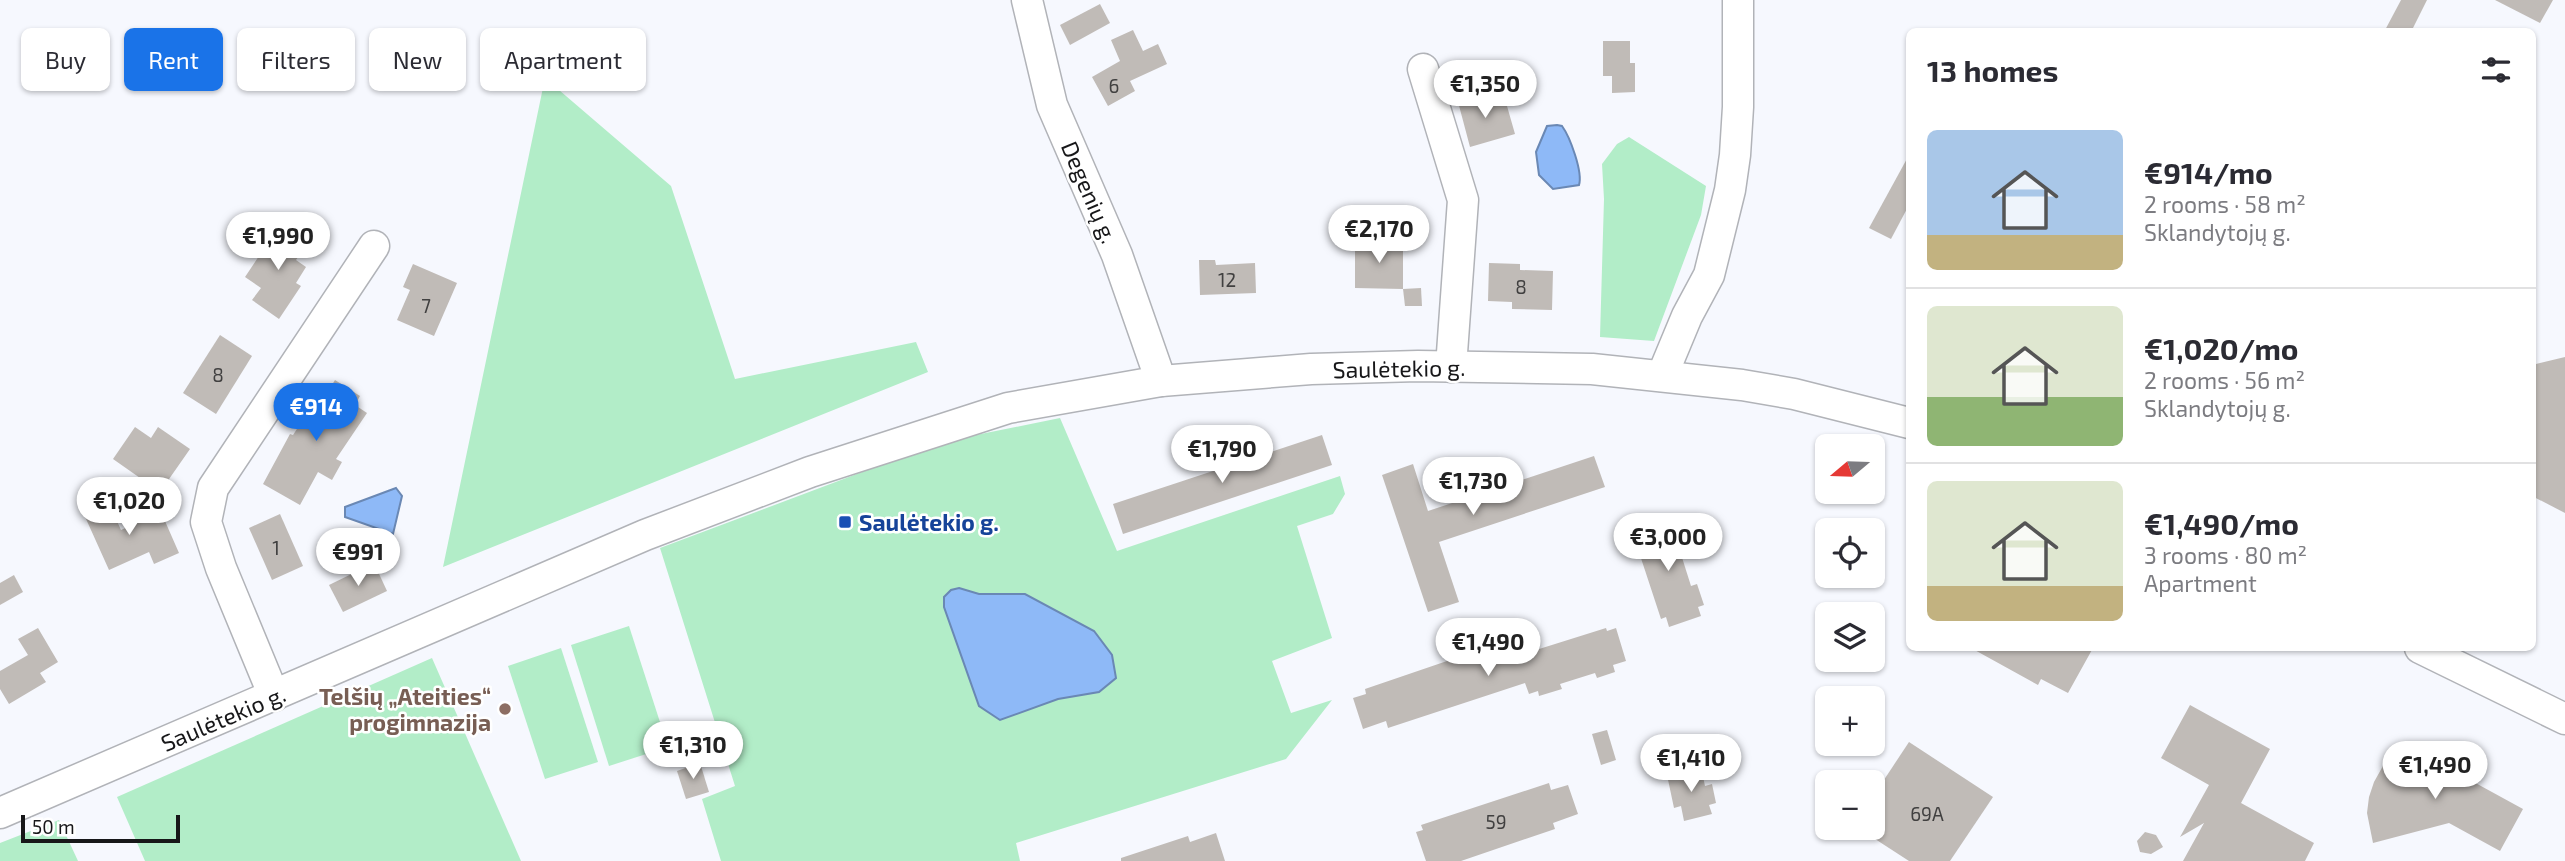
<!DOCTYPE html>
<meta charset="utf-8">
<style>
:root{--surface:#fff;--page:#f7f7f7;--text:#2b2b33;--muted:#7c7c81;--line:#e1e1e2;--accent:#1a73e8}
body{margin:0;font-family:"Exo 2",sans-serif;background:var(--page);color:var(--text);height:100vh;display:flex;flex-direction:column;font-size:26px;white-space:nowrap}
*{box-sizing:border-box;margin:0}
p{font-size:23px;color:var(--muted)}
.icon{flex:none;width:38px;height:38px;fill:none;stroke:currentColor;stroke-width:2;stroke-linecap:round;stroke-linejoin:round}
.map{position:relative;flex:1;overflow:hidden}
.panel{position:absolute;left:1906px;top:28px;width:630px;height:623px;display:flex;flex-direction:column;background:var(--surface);border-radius:10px;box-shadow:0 2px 5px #0004}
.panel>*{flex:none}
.banner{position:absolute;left:21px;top:28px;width:665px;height:63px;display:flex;gap:14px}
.needle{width:46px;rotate:251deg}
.tools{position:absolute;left:1815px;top:434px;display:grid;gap:14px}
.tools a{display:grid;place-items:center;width:70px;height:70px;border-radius:10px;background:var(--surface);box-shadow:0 2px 5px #0004;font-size:35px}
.scale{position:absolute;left:21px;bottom:18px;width:159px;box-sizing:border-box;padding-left:7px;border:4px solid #171719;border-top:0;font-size:19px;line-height:24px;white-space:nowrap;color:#171719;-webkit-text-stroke:5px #fff;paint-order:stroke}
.price{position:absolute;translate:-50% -60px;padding:0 16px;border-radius:24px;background:#fff;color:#222;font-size:23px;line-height:46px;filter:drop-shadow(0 2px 4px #0008)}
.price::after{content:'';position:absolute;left:50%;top:42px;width:21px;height:16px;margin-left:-10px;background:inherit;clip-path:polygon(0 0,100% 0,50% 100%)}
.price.active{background:var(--accent);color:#fff}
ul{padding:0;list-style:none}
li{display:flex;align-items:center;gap:21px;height:175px;padding:0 21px}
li+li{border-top:2px solid var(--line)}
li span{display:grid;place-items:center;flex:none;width:196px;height:140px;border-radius:10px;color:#555}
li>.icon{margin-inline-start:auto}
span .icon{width:84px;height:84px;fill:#fffc;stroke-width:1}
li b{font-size:30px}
h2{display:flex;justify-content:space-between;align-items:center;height:84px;padding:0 21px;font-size:30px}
.pill{padding:0 24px;border-radius:10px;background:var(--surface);box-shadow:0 2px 5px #0004;font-size:24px;line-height:63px}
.pill.active{background:var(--accent);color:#fff}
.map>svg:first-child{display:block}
.green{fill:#b2edc8}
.water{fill:#8eb9f7;stroke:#6a88b4;stroke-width:2}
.building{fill:#c0bbb7}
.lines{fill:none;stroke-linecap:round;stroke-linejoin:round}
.minor-casing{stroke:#b1b3b8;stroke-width:33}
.minor{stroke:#fff;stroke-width:30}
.transit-dot{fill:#1a4fb4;stroke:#fff;stroke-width:2.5}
.education-dot{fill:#8d6e63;stroke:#fff;stroke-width:2.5}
.labels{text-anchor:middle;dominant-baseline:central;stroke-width:5;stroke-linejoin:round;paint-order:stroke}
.number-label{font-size:19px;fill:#414040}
.street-label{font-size:23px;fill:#171719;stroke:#fff}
.transit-label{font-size:23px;font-weight:bold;fill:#164399;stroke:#fff;text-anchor:start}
.education-label{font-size:23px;font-weight:bold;fill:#785e54;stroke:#fff;text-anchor:end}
</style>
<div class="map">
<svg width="2565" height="861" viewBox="0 0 2565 861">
<rect width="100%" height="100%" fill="#f6f8fe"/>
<!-- green -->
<g class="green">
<polygon points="545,78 671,186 735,379 916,342 928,372 443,567"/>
<polygon points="1629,137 1706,186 1701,215 1654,341 1600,337 1604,199 1602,164 1617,144"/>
<polygon points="1060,418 1117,551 1340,476 1345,494 1333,514 1297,526 1332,638 1272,661 1291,713 1332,700 1286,759 1016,843 1020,861 721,861 702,799 735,786 660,548 886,463 971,436"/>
<polygon points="629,626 668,747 609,766 571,645"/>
<polygon points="561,648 598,762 545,779 508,666"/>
<polygon points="432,658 521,861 145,861 117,797"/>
<polygon points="59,820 78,861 0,861 0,843"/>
</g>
<!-- water -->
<g class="water">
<path d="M1557 125 1562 126C1570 137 1583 172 1579 185L1553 189 1539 175 1536 152 1547 126Z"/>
<polygon points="396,488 402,496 393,534 345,517 345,507"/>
<polygon points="959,588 979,594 1025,594 1094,631 1112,655 1116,678 1099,692 1058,699 1000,720 979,706 944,607 944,597 951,590"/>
</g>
<!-- building -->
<g class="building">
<polygon points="2401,0 2427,0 2411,32 2384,32"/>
<polygon points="2495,0 2553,0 2540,23"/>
<polygon points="1100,4 1110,23 1070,45 1060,25"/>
<polygon points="1133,30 1143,51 1158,44 1167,64 1130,81 1135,91 1108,106 1092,77 1120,61 1111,40"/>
<polygon points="1603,41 1630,41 1630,63 1635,63 1635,92 1612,93 1612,76 1603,76"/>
<polygon points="1478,93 1481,105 1505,99 1515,134 1470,147 1457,98"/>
<polygon points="1909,155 1909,205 1891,239 1869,228"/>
<polygon points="279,226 307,245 296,260 306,267 296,283 301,286 279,319 252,300 261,288 245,277"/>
<polygon points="1355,242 1403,242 1403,289 1355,288"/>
<polygon points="1199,260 1215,260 1216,265 1255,263 1256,293 1200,295"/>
<polygon points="1489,263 1520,264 1520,270 1553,271 1552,310 1512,309 1512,302 1488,301"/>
<polygon points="413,264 457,283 434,336 397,320 410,290 403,287"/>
<polygon points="1421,288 1422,306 1405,306 1403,289"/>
<polygon points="220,335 252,356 216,414 183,393"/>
<polygon points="2565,357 2565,513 2532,496 2532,365"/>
<polygon points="335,380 360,396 355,405 367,413 336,459 342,462 332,480 318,472 300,505 263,484 290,434 293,435 326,385 330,388"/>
<polygon points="135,427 151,438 158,427 190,449 160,492 113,459"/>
<polygon points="1322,435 1332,465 1123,534 1113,504"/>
<polygon points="1594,456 1605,487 1439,542 1459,602 1428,612 1382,475 1413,464 1428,511"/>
<polygon points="107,499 121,530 161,512 179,553 154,564 149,552 109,570 82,510"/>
<polygon points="280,514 303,566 272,580 249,528"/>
<polygon points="1669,519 1672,529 1678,527 1684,546 1679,548 1691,586 1697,584 1704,605 1698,607 1701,616 1669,627 1666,617 1661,619 1635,540 1640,538 1637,529"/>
<polygon points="374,563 387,591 343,612 329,585"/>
<polygon points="14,575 23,592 0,605 0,583"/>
<polygon points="38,628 58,662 40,673 46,682 9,704 0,689 0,671 28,655 18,639"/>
<polygon points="1606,628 1607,631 1616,628 1626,661 1613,665 1615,672 1597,678 1595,673 1560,684 1562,689 1539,696 1538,691 1529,694 1525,683 1388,728 1386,721 1363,729 1353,698 1366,694 1365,689 1491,646 1492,651 1503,647 1507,659"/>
<polygon points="1971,648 2093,648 2068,693 2041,679 2038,685"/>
<polygon points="2190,705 2270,749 2241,803 2314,843 2305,861 2183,861 2204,823 2180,837 2209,785 2161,758"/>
<polygon points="1607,730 1616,760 1601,765 1592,734"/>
<polygon points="1909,742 1993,797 1950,861 1909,861 1872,837 1872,798"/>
<polygon points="2406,745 2523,809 2500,851 2449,823 2373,843 2367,813 2369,797 2374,782 2393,748 2402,753"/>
<polygon points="700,763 709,792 686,799 677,771"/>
<polygon points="1701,767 1705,786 1712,784 1716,803 1709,805 1712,814 1684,821 1681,806 1674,808 1667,775"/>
<polygon points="1549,783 1551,790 1568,785 1578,814 1553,823 1555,829 1461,861 1426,861 1416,832 1423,830 1421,825"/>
<polygon points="2145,832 2156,835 2163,847 2151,854 2140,852 2137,841"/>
<polygon points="1216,833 1225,861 1121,861 1121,858 1188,836 1190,842"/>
</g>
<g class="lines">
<!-- minor casing -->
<g class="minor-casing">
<g id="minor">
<polyline points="1027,0 1052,105 1117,255 1161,381"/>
<polyline points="1423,69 1463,200 1451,367"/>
<polyline points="1662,376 1687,316 1709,275 1730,190 1735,155 1738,107 1738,0"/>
<polyline points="2420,648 2565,719"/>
<polyline points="274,696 221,568 206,522 213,488 374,246"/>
<polyline points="0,813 645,535 810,472 1008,408 1161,381 1311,369 1418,366 1592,369 1742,385 1794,394 1909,423"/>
</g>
</g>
<!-- minor -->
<use href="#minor" class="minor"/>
</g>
<!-- markers -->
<rect class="transit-dot" x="838" y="515" width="14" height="14" rx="3.5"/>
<circle class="education-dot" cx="505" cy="709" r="7"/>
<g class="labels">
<!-- number labels -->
<g class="number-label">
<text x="1114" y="85">6</text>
<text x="1227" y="279">12</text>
<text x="1521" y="286">8</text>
<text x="426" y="305">7</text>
<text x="218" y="374">8</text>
<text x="276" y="547">1</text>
<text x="1927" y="813">69A</text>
<text x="1496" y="821">59</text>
</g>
<!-- street labels -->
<g class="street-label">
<text transform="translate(1090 192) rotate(67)">Degenių g.</text>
<text transform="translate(1399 368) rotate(-1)">Saulėtekio g.</text>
<text transform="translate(223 718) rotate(-23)">Saulėtekio g.</text>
</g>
<!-- transit labels -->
<g class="transit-label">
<text x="859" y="522">Saulėtekio g.</text>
</g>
<!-- education labels -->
<g class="education-label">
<text x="491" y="696">Telšių „Ateities“<tspan x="491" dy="26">progimnazija</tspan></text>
</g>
</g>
</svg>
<div class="tools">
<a><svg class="needle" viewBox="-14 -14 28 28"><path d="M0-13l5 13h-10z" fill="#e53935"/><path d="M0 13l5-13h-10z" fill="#7c7c81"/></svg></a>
<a><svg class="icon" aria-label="locate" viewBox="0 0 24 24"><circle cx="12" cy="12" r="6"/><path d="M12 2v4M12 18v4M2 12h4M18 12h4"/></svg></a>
<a><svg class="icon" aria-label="layers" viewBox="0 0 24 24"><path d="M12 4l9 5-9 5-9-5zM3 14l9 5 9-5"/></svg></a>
<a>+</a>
<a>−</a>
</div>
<div class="scale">50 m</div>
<b class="price" style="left:1485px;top:120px">€1,350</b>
<b class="price" style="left:1379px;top:265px">€2,170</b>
<b class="price" style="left:278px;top:272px">€1,990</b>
<b class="price active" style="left:316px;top:443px">€914</b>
<b class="price" style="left:1222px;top:485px">€1,790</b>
<b class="price" style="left:1473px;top:517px">€1,730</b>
<b class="price" style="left:129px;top:537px">€1,020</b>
<b class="price" style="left:1668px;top:573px">€3,000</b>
<b class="price" style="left:358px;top:588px">€991</b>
<b class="price" style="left:1488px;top:678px">€1,490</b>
<b class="price" style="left:693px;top:781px">€1,310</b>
<b class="price" style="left:1691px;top:794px">€1,410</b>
<b class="price" style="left:2435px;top:801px">€1,490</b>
<div class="banner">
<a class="pill">Buy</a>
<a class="pill active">Rent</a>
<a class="pill">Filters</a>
<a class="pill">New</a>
<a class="pill">Apartment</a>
</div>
<section class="panel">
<h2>13 homes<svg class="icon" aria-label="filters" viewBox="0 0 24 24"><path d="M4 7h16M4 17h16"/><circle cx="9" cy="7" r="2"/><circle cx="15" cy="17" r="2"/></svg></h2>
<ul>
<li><span style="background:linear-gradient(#a9c7e8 75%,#c2b280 0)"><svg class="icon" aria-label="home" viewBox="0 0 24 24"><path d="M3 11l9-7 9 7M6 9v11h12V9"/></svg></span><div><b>€914/mo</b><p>2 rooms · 58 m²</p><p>Sklandytojų g.</p></div></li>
<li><span style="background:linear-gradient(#dfe7d0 65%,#8fb573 0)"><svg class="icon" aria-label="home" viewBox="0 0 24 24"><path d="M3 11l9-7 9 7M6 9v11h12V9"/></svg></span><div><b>€1,020/mo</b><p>2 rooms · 56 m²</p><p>Sklandytojų g.</p></div></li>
<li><span style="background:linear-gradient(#dfe7d0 75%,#c2b280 0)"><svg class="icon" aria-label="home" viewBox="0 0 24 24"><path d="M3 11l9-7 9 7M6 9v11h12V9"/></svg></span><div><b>€1,490/mo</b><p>3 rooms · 80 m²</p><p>Apartment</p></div></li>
</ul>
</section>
</div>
